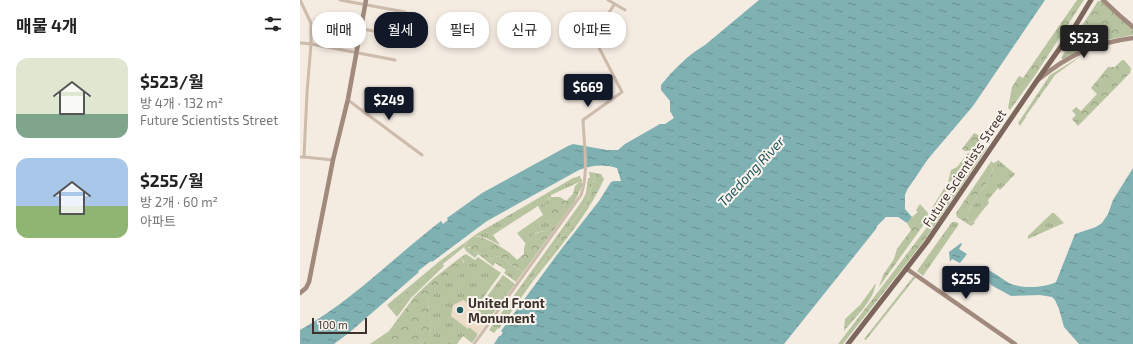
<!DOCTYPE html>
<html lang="ko">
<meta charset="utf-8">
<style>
:root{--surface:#fff;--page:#f6f6f6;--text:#222;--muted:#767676;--accent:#111827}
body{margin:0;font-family:"Exo 2","Noto Sans KR",sans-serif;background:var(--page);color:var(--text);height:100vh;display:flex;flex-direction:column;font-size:15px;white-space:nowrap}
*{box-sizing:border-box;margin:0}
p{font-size:13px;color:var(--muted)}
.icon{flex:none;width:22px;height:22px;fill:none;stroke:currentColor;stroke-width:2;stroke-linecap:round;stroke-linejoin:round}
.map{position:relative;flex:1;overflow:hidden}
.side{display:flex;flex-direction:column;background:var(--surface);width:300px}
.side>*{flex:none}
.guide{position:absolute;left:12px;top:12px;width:380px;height:36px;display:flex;gap:8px}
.scale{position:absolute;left:12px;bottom:10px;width:55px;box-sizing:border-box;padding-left:4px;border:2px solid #3b302b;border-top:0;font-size:11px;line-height:14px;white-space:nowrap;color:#3b302b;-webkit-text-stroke:3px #fbf5ee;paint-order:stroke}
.price{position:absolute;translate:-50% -34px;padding:0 9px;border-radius:4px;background:var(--accent);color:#fff;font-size:13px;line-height:26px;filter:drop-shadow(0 1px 2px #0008)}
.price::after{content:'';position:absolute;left:50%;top:24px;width:12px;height:9px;margin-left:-6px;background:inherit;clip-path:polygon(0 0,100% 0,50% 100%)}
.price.selected{background:#222;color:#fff}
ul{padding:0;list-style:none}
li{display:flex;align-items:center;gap:12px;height:100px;padding:0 16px}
li span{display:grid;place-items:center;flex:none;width:112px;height:80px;border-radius:12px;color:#555}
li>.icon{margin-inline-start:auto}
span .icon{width:48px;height:48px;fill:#fffc;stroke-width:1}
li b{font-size:17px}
h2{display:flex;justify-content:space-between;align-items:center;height:48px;padding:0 16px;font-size:17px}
.tag{padding:0 14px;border-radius:16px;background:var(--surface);box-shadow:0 2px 6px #0003;font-size:14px;line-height:36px}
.tag.selected{background:var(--accent);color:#fff}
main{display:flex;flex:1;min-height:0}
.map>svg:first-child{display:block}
.grass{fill:url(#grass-tufts)}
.forest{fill:url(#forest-crowns)}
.plaza{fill:#ecdcc8}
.water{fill:url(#water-ripples)}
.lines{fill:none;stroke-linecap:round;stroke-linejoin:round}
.street{stroke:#cdbbac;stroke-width:3}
.secondary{stroke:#a18a7d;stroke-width:4.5}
.primary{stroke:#7d675c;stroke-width:5}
.poi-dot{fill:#1f5a5e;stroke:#fbf5ee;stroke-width:1.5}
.labels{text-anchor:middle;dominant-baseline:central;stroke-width:4;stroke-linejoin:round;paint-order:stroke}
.street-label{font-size:13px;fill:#3b302b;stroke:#fbf5ee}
.poi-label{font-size:13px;font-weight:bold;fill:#3b302b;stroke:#fbf5ee;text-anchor:start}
.water-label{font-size:14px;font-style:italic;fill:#1f5a5e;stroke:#fbf5ee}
</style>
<main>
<section class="side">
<h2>매물 4개<svg class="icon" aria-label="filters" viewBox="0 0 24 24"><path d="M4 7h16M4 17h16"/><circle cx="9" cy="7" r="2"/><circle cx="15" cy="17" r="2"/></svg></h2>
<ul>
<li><span style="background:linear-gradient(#dfe7d0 70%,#7fa58c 0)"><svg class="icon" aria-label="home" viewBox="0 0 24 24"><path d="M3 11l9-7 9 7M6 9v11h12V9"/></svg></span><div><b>$523/월</b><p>방 4개 · 132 m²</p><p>Future Scientists Street</p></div></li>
<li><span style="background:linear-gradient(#a9c7e8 60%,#8fb573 0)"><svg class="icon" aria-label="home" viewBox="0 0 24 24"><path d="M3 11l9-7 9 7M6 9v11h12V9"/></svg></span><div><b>$255/월</b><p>방 2개 · 60 m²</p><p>아파트</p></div></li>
</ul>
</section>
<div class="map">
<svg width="833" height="344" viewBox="0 0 833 344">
<defs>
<pattern id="grass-tufts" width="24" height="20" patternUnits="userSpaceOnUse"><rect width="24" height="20" fill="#b8c4a0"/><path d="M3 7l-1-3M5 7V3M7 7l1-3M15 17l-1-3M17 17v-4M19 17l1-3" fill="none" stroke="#97a083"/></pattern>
<pattern id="forest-crowns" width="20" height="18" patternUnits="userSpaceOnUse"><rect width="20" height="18" fill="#b8c4a0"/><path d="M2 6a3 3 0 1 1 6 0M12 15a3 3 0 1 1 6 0" fill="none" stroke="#97a083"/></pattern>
<pattern id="water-ripples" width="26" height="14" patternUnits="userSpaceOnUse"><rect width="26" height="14" fill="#7fb0b2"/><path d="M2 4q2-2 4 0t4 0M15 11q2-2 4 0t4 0" fill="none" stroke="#699091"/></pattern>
</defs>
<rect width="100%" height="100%" fill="#f4ebe1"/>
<!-- grass -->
<g class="grass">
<polygon points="784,54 755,75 726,116 726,117 720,126 718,123 750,75"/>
<path d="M698 160 715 174 700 190 698 188 688 200 689 203 672 223 668 221C664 211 682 190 688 181 690 178 692 173 693 169L690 163 691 161 693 163 696 162Z"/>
<polygon points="289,172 296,173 287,202 231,279 233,281 199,329 198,328 194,333 189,330 282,201 286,193 288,178 290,178"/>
<path d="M280 176 281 179H282V183L279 182 251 195V197L248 199 254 217 246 231C236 231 230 236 226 244L217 233 243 215 238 206 193 235 200 245 186 238 177 236 166 243 164 247 143 264 144 266 141 269H135L92 311 87 305 141 260 178 233 273 178Z"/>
<polygon points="752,213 754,213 764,223 728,239 728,236"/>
<polygon points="652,222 656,222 659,224 623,276 617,271"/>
<polygon points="168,247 175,253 178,252 191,259 198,256 219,270 224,271 216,282 204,273 206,270 195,263 193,266 178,254 175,258 166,251"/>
<polygon points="166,254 175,260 178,257 201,273 175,309 163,300 151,316 168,328 169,327 177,333 177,336 172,343 163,336 157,344 120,344 128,336 131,330 128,301 129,294 132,288 164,262 161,257"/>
<polygon points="203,275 215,284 189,319 185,319 178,315 179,312 177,310"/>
<polygon points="613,277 616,277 566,340 564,339"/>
</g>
<!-- forest -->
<g class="forest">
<polygon points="777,0 784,0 736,74 710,110 708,108 712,87 719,76 723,78"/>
<path d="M798 1H802L833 29V35C819 38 806 39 793 44 782 48 773 54 763 59L761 58Z"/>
<polygon points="822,60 824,60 831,68 830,73 778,126 772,119 776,115 772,111 776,107 781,111 797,94 791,88 808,67 815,67"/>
<polygon points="674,133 682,137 681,143 677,150 665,151 662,149"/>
<polygon points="685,147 687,148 624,241 543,344 538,344 594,271 637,214 679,152"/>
<polygon points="668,153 673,155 633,209 632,208 648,182 651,170 657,167"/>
<path d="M690 163 693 169C692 173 690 178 688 181 682 190 664 211 668 221L672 223 683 211 674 222 675 223 671 226 657 217 656 213Z"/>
<path d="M296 173 301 174 304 179C287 217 258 249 233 281L231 279 287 202Z"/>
<path d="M279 182 282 183V186L275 201 224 271 219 270 198 256 191 259 178 252 170 254V247H168L166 251 164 247C173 231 182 237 194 243 203 248 211 253 217 260L224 254C223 240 233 232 246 231L253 217 244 207 245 203 251 197H260L266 201 273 194 275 186Z"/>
<polygon points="620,204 628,213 627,220 579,287 583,275 594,259 597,249 611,230 607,223 612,217 618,212 616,210"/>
<path d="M161 257C164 263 164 265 162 271 155 287 140 279 132 290 124 299 132 318 131 329 131 336 124 340 120 344H70L89 331 114 297 133 279Z"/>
<polygon points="135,269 141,269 111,298 97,317 92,311 97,306 98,300"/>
<path d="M576 283C573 302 556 316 544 331L545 319 560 305Z"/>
</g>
<!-- plaza -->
<polygon class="plaza" points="163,300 179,313 178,315 185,319 189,319 177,336 177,333 169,327 168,329 151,316 153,305"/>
<!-- water -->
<g class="water">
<path d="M459 0H745L673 106 628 159 607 190 605 195V209L612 217 607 223 598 217H586L577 226 576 229 484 344H194L199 336H200L203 333 201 331 259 252 299 201 311 182 314 181H321L317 168C304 164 292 165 279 170L187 221 132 262 131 261 118 271 119 272 50 332 34 344H0V330C52 301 94 257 141 221L143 224 148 220 147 218 182 193 268 146 273 144 307 150H318L325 144 360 124H365L374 118 370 111V101L361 90V85C373 70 388 55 405 45Z"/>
<path d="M833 168V344H779L764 327 759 309 755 300 752 297 740 295 711 296 691 285 685 276 688 271H690C697 274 703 280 709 283 722 289 744 288 756 282L775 234 796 227 802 223 808 214 813 200Z"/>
<polygon points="661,243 662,244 659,249 667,254 660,263 652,259 650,262 649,252"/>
</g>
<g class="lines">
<!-- street -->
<g class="street">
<polyline points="40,0 105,12"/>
<polyline points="308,0 325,10"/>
<polyline points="15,20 100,36"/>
<polyline points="1,43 11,44 95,60"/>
<polyline points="48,100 122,155"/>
<polyline points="0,157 4,157 7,93 11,44 11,23 0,0"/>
<polyline points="4,157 33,160"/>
<path d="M174 344 281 195C289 172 284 145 283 120L322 92 295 40V33L314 5"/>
</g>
<!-- secondary -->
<g class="secondary">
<polyline points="803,0 819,15 833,27"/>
<path d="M739 79C769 55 794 43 833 38"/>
<polyline points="607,269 715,344"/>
<polyline points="0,293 6,288 9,282 33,160 48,99 66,0"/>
</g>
<!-- primary -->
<polyline class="primary" points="548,344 627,242 736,82 774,28 791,0"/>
</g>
<!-- markers -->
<circle class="poi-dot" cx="160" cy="310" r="4"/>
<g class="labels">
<!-- street labels -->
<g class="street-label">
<text transform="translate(664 168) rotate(-56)">Future Scientists Street</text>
</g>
<!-- poi labels -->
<g class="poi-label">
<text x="168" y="303">United Front<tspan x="168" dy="15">Monument</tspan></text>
</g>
<!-- water labels -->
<g class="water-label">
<text transform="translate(451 171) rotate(-47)">Taedong River</text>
</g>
</g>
</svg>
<div class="scale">100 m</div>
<b class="price selected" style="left:784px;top:59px">$523</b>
<b class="price" style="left:288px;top:108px">$669</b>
<b class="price" style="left:89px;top:121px">$249</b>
<b class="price" style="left:666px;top:300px">$255</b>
<div class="guide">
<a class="tag">매매</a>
<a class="tag selected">월세</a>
<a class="tag">필터</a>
<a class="tag">신규</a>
<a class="tag">아파트</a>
</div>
</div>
</main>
